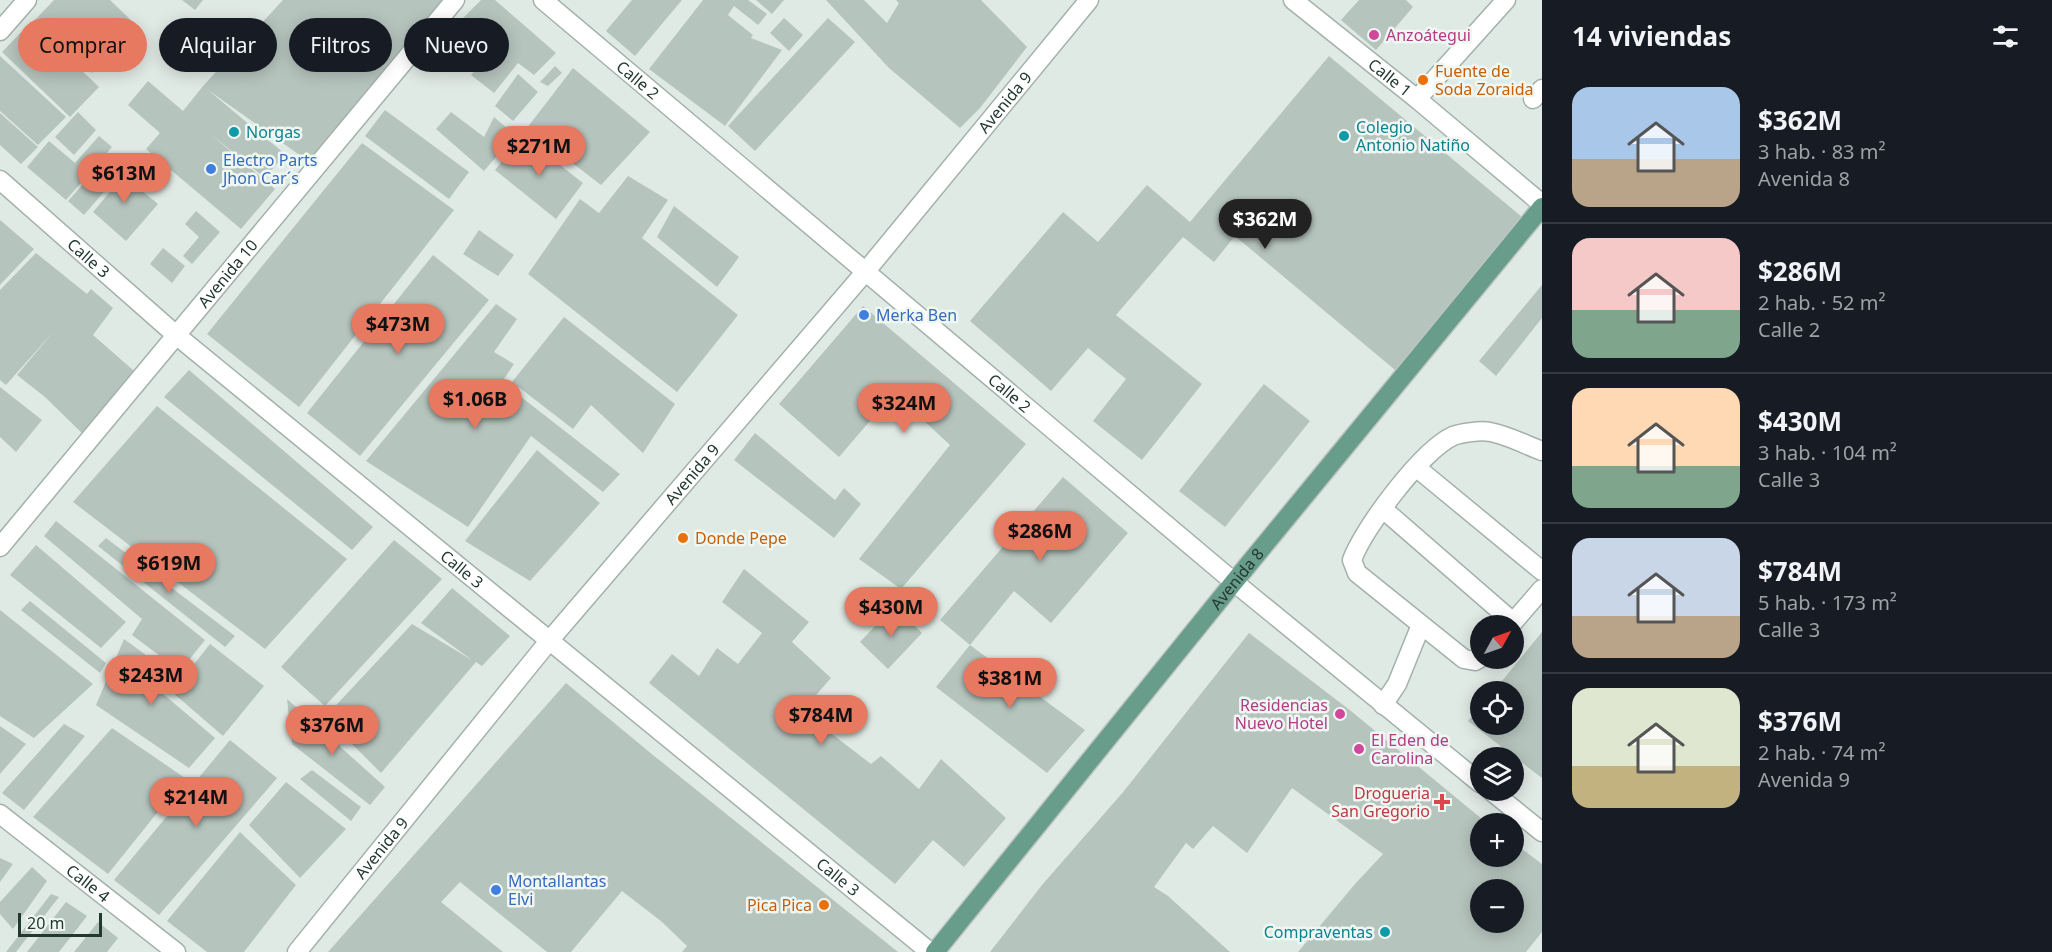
<!DOCTYPE html>
<html lang="es">
<meta charset="utf-8">
<style>
:root{--surface:#171b24;--page:#242831;--text:#f1f3f6;--muted:#9ea1a6;--line:#363941;--accent:#e77960}
body{margin:0;font-family:"Noto Sans",sans-serif;background:var(--page);color:var(--text);height:100vh;display:flex;flex-direction:column;font-size:22px;white-space:nowrap}
*{box-sizing:border-box;margin:0}
p{font-size:20px;color:var(--muted)}
.icon{flex:none;width:33px;height:33px;fill:none;stroke:currentColor;stroke-width:2;stroke-linecap:round;stroke-linejoin:round}
.map{position:relative;flex:1;overflow:hidden}
.details{display:flex;flex-direction:column;background:var(--surface);width:510px}
.details>*{flex:none}
.banner{position:absolute;left:18px;top:18px;width:570px;height:54px;display:flex;gap:12px}
.needle{width:39px;rotate:50deg}
.tools{position:absolute;left:1470px;top:615px;display:grid;gap:12px}
.tools a{display:grid;place-items:center;width:54px;height:54px;border-radius:50%;background:var(--surface);box-shadow:0 3px 15px #0003;font-size:30px}
.scale{position:absolute;left:18px;bottom:15px;width:84px;box-sizing:border-box;padding-left:6px;border:3px solid #223931;border-top:0;font-size:16px;line-height:21px;white-space:nowrap;color:#223931;-webkit-text-stroke:4px #f0f7f3;paint-order:stroke}
.price{position:absolute;translate:-50% -51px;padding:0 14px;border-radius:21px;background:var(--accent);color:#111;font-size:20px;line-height:39px;filter:drop-shadow(0 2px 3px #0008)}
.price::after{content:'';position:absolute;left:50%;top:36px;width:18px;height:14px;margin-left:-9px;background:inherit;clip-path:polygon(0 0,100% 0,50% 100%)}
.price.on{background:#222;color:#fff}
ul{padding:0;list-style:none}
li{display:flex;align-items:center;gap:18px;height:150px;padding:0 30px}
li+li{border-top:2px solid var(--line)}
li span{display:grid;place-items:center;flex:none;width:168px;height:120px;border-radius:18px;color:#555}
li>.icon{margin-inline-start:auto}
span .icon{width:72px;height:72px;fill:#fffc;stroke-width:1}
li b{font-size:26px}
h2{display:flex;justify-content:space-between;align-items:center;height:72px;padding:0 30px;font-size:26px}
.pill{padding:0 21px;border-radius:27px;background:var(--surface);box-shadow:0 3px 15px #0003;font-size:21px;line-height:54px}
.pill.on{background:var(--accent);color:#111}
main{display:flex;flex:1;min-height:0}
.map>svg:first-child{display:block}
.building{fill:#b6c4be;fill-rule:evenodd}
.lines{fill:none;stroke-linecap:round;stroke-linejoin:round}
.minor-casing{stroke:#a3b1ab;stroke-width:21}
.major-casing{stroke:#bdc4c1;stroke-width:21}
.minor{stroke:#fff;stroke-width:18}
.major{stroke:#689c8b;stroke-width:18}
.hotel-dot{fill:#d1479c;stroke:#f0f7f3;stroke-width:2}
.food-dot{fill:#e8710a;stroke:#f0f7f3;stroke-width:2}
.culture-dot{fill:#0f9aa8;stroke:#f0f7f3;stroke-width:2}
.shop-dot{fill:#3f7fe0;stroke:#f0f7f3;stroke-width:2}
.health-dot{fill:#e0444e;stroke:#f0f7f3;stroke-width:2}
.labels{text-anchor:middle;dominant-baseline:central;stroke-width:5;stroke-linejoin:round;paint-order:stroke}
.hotel-label{font-size:16px;fill:#b23c85;stroke:#f0f7f3;text-anchor:start}
.food-label{font-size:16px;fill:#c56008;stroke:#f0f7f3;text-anchor:start}
.street-label{font-size:16px;fill:#223931;stroke:#f0f7f3}
.culture-label{font-size:16px;fill:#0d838f;stroke:#f0f7f3;text-anchor:start}
.shop-label{font-size:16px;fill:#366cbe;stroke:#f0f7f3;text-anchor:start}
.health-label{font-size:16px;fill:#be3a42;stroke:#f0f7f3;text-anchor:end}
</style>
<main>
<div class="map">
<svg width="1542" height="952" viewBox="0 0 1542 952">
<rect width="100%" height="100%" fill="#e0eae5"/>
<!-- building -->
<g class="building">
<polygon points="54,0 110,0 136,25 92,73 35,20"/>
<polygon points="182,0 203,0 195,10"/>
<polygon points="283,0 453,0 315,166 208,90 285,154 265,178 208,132 275,189 241,229 146,149 160,133 128,105 148,81 183,111 203,86"/>
<polygon points="481,0 495,0 556,53 534,75 518,63 494,93 471,75 497,45 477,27 459,46 445,36"/>
<polygon points="632,0 682,0 635,56 606,31"/>
<polygon points="703,0 748,0 767,14 758,25 734,6 728,15 753,35 751,38 782,50 725,126 649,69"/>
<polygon points="756,0 784,0 772,14"/>
<polygon points="826,0 864,0 887,23 899,3 896,0 981,0 1027,47 980,108 960,128 889,68"/>
<polygon points="1359,0 1406,0 1413,7 1376,50 1341,20"/>
<polygon points="784,18 803,35 789,51 770,33"/>
<polygon points="828,18 855,42 755,151 728,126"/>
<polygon points="31,22 99,87 70,117 2,52"/>
<polygon points="0,56 66,117 38,145 0,111"/>
<polygon points="1329,56 1522,217 1395,370 1235,236 1214,262 1183,237 1116,315 1202,384 1142,460 1093,421 1126,379 1088,348 1051,391 970,321 1063,212 1098,242 1147,185 1190,222"/>
<polygon points="555,66 562,73 548,86 540,82"/>
<polygon points="573,68 650,132 601,185 527,128"/>
<polygon points="518,74 538,92 513,121 495,106"/>
<polygon points="385,110 469,172 449,199 365,136"/>
<polygon points="78,112 96,130 74,155 55,137"/>
<polygon points="451,112 484,137 494,117 515,135 484,171 436,129"/>
<polygon points="0,113 38,147 21,164 0,145"/>
<polygon points="99,136 112,147 66,200 27,167 49,141 75,163"/>
<polygon points="523,136 583,183 556,219 495,170"/>
<polygon points="362,143 454,210 299,407 207,334"/>
<polygon points="107,162 158,204 126,241 93,212 115,186 98,172"/>
<polygon points="93,173 109,186 84,215 68,201"/>
<polygon points="628,176 668,200 642,238 738,315 677,392 528,274 580,199 599,213"/>
<polygon points="674,206 739,257 717,287 657,237"/>
<polygon points="196,211 220,232 192,264 183,256 199,237 185,224"/>
<polygon points="0,220 34,249 0,285"/>
<polygon points="479,230 514,255 498,276 463,254"/>
<polygon points="163,248 185,266 172,283 150,264"/>
<polygon points="36,253 87,294 91,289 113,308 93,335 141,377 88,439 45,397 17,375 54,331 6,385 0,380 0,290"/>
<polygon points="433,255 489,300 360,456 307,413"/>
<polygon points="1542,285 1542,318 1496,376 1479,361"/>
<polygon points="496,304 517,319 494,352 514,364 502,382 620,474 603,492 531,436 468,527 366,461"/>
<polygon points="863,306 1026,444 901,589 859,559 950,445 894,393 839,457 779,404"/>
<polygon points="564,317 675,404 643,453 591,405 573,429 512,382"/>
<polygon points="189,370 373,527 352,550 164,397"/>
<polygon points="1264,384 1310,421 1225,527 1179,491"/>
<polygon points="0,387 42,420 16,452 0,437"/>
<polygon points="157,406 347,559 265,649 73,502"/>
<polygon points="755,433 835,500 844,488 861,504 834,538 734,460"/>
<polygon points="537,450 600,503 530,581 465,541"/>
<polygon points="1063,477 1128,533 1051,623 1014,591 970,645 940,620"/>
<polygon points="56,521 205,640 180,671 132,635 142,619 44,536"/>
<polygon points="106,538 235,636 225,647 98,546"/>
<polygon points="394,540 442,579 325,706 281,667"/>
<polygon points="36,545 126,622 101,648 10,575"/>
<polygon points="744,569 809,622 792,642 831,678 802,711 871,764 881,756 919,789 941,759 1006,818 964,867 933,840 895,884 649,683 672,654 699,676 717,648 738,664 762,633 722,602"/>
<polygon points="452,588 510,636 482,666 476,662 381,773 325,717 412,624 472,660 421,623"/>
<polygon points="30,601 106,663 100,673 21,610"/>
<polygon points="894,606 922,633 888,669 860,642"/>
<polygon points="0,610 93,684 34,738 0,716"/>
<polygon points="1542,632 1542,778 1468,721 1480,706 1480,724 1514,724 1514,692 1493,692"/>
<path d="M1249 633 1351 711 1488 824H1480V856H1514V843L1542 864V932L1526 952H1298L1355 884 1383 854 1292 788 1247 853 1213 826 1193 849 1186 843 1154 887 1168 896 1230 952H990L1042 885 1124 791ZM1480 890H1514V922H1480Z"/>
<polygon points="124,639 173,675 162,693 215,738 189,768 96,705"/>
<polygon points="210,644 264,686 223,736 172,692"/>
<polygon points="970,645 1085,730 1047,773 936,687"/>
<polygon points="566,683 653,755 898,952 682,952 687,946 662,922 622,891 571,952 547,952 460,882 441,902 503,952 328,952"/>
<polygon points="287,699 385,787 370,805 292,744"/>
<polygon points="64,724 85,736 24,810 2,793"/>
<polygon points="0,726 26,744 0,774"/>
<polygon points="112,728 185,778 108,874 33,817"/>
<polygon points="230,740 277,778 159,915 114,880"/>
<polygon points="312,770 361,807 351,821 300,779"/>
<polygon points="286,782 346,829 300,878 249,825"/>
<polygon points="240,832 296,885 244,952 207,952 167,921"/>
<polygon points="0,858 13,864 0,882"/>
<polygon points="32,867 47,881 13,929 0,914 0,902"/>
<polygon points="51,894 59,897 16,952 6,952"/>
<polygon points="66,902 87,916 59,952 27,952"/>
<polygon points="98,922 118,938 107,952 74,952"/>
</g>
<g class="lines">
<!-- minor casing -->
<g class="minor-casing">
<g id="minor">
<path id="s1" d="M543 0 1234 582 1480 783"/>
<path id="s2" d="M1293 0 1417 99 1542 204"/>
<polyline points="0,31 27,0"/>
<polyline points="1417,99 1506,0"/>
<polyline points="1533,99 1542,89"/>
<path id="s3" d="M0 180 176 335 930 952"/>
<polyline points="1417,468 1542,571"/>
<polyline points="1383,509 1513,622"/>
<path id="s4" d="M0 547 455 0"/>
<polyline points="1510,626 1542,589"/>
<path d="M1480 658 1475 661 1464 659 1357 573 1352 560C1363 529 1422 450 1453 436 1461 433 1481 430 1490 432 1507 435 1526 445 1542 451"/>
<polyline points="1383,705 1397,684 1421,625"/>
<polyline points="1490,790 1542,832"/>
<path id="s5" d="M0 814 176 952"/>
<path id="s6" d="M297 952 549 641 866 271 1089 0"/>
</g>
</g>
<!-- major casing -->
<g class="major-casing">
<g id="major">
<path id="s7" d="M935 952 1234 582 1542 207"/>
</g>
</g>
<!-- minor -->
<use href="#minor" class="minor"/>
<!-- major -->
<use href="#major" class="major"/>
</g>
<!-- markers -->
<g class="hotel-dot">
<circle cx="1374" cy="35" r="6"/>
<circle cx="1340" cy="714" r="6"/>
<circle cx="1359" cy="749" r="6"/>
</g>
<g class="food-dot">
<circle cx="1423" cy="80" r="6"/>
<circle cx="683" cy="538" r="6"/>
<circle cx="824" cy="905" r="6"/>
</g>
<g class="culture-dot">
<circle cx="234" cy="132" r="6"/>
<circle cx="1344" cy="136" r="6"/>
<circle cx="1385" cy="932" r="6"/>
</g>
<g class="shop-dot">
<circle cx="211" cy="169" r="6"/>
<circle cx="864" cy="315" r="6"/>
<circle cx="496" cy="890" r="6"/>
</g>
<path class="health-dot" d="M1439 793h6v6h6v6h-6v6h-6v-6h-6v-6h6z"/>
<g class="labels">
<!-- hotel labels -->
<g class="hotel-label">
<text x="1386" y="35">Anzoátegui</text>
<text x="1328" y="705" text-anchor="end">Residencias<tspan x="1328" dy="18">Nuevo Hotel</tspan></text>
<text x="1371" y="740">El Eden de<tspan x="1371" dy="18">Carolina</tspan></text>
</g>
<!-- food labels -->
<g class="food-label">
<text x="1435" y="71">Fuente de<tspan x="1435" dy="18">Soda Zoraida</tspan></text>
<text x="695" y="538">Donde Pepe</text>
<text x="812" y="905" text-anchor="end">Pica Pica</text>
</g>
<!-- street labels -->
<g class="street-label">
<text stroke="none"><textPath href="#s2" startOffset="124">Calle 1</textPath></text>
<text stroke="none"><textPath href="#s1" startOffset="124">Calle 2</textPath></text>
<text stroke="none"><textPath href="#s6" startOffset="1106">Avenida 9</textPath></text>
<text stroke="none"><textPath href="#s3" startOffset="118">Calle 3</textPath></text>
<text stroke="none"><textPath href="#s4" startOffset="356">Avenida 10</textPath></text>
<text stroke="none"><textPath href="#s1" startOffset="610">Calle 2</textPath></text>
<text stroke="none"><textPath href="#s6" startOffset="620">Avenida 9</textPath></text>
<text stroke="none"><textPath href="#s3" startOffset="604">Calle 3</textPath></text>
<text stroke="none"><textPath href="#s7" startOffset="480">Avenida 8</textPath></text>
<text stroke="none"><textPath href="#s6" startOffset="134">Avenida 9</textPath></text>
<text stroke="none"><textPath href="#s3" startOffset="1090">Calle 3</textPath></text>
<text stroke="none"><textPath href="#s5" startOffset="112">Calle 4</textPath></text>
</g>
<!-- culture labels -->
<g class="culture-label">
<text x="1356" y="127">Colegio<tspan x="1356" dy="18">Antonio Natiño</tspan></text>
<text x="246" y="132">Norgas</text>
<text x="1373" y="932" text-anchor="end">Compraventas</text>
</g>
<!-- shop labels -->
<g class="shop-label">
<text x="223" y="160">Electro Parts<tspan x="223" dy="18">Jhon Car´s</tspan></text>
<text x="876" y="315">Merka Ben</text>
<text x="508" y="881">Montallantas<tspan x="508" dy="18">Elvi</tspan></text>
</g>
<!-- health labels -->
<g class="health-label">
<text x="1430" y="793">Drogueria<tspan x="1430" dy="18">San Gregorio</tspan></text>
</g>
</g>
</svg>
<div class="tools">
<a><svg class="needle" viewBox="-14 -14 28 28"><path d="M0-13l5 13h-10z" fill="#e53935"/><path d="M0 13l5-13h-10z" fill="#9ea1a6"/></svg></a>
<a><svg class="icon" aria-label="locate" viewBox="0 0 24 24"><circle cx="12" cy="12" r="6"/><path d="M12 2v4M12 18v4M2 12h4M18 12h4"/></svg></a>
<a><svg class="icon" aria-label="layers" viewBox="0 0 24 24"><path d="M12 4l9 5-9 5-9-5zM3 14l9 5 9-5"/></svg></a>
<a>+</a>
<a>−</a>
</div>
<div class="scale">20 m</div>
<b class="price" style="left:539px;top:177px">$271M</b>
<b class="price" style="left:124px;top:204px">$613M</b>
<b class="price on" style="left:1265px;top:250px">$362M</b>
<b class="price" style="left:398px;top:355px">$473M</b>
<b class="price" style="left:475px;top:430px">$1.06B</b>
<b class="price" style="left:904px;top:434px">$324M</b>
<b class="price" style="left:1040px;top:562px">$286M</b>
<b class="price" style="left:169px;top:594px">$619M</b>
<b class="price" style="left:891px;top:638px">$430M</b>
<b class="price" style="left:151px;top:706px">$243M</b>
<b class="price" style="left:1010px;top:709px">$381M</b>
<b class="price" style="left:821px;top:746px">$784M</b>
<b class="price" style="left:332px;top:756px">$376M</b>
<b class="price" style="left:196px;top:828px">$214M</b>
<div class="banner">
<a class="pill on">Comprar</a>
<a class="pill">Alquilar</a>
<a class="pill">Filtros</a>
<a class="pill">Nuevo</a>
</div>
</div>
<section class="details">
<h2>14 viviendas<svg class="icon" aria-label="filters" viewBox="0 0 24 24"><path d="M4 7h16M4 17h16"/><circle cx="9" cy="7" r="2"/><circle cx="15" cy="17" r="2"/></svg></h2>
<ul>
<li><span style="background:linear-gradient(#a9c7e8 60%,#b9a48a 0)"><svg class="icon" aria-label="home" viewBox="0 0 24 24"><path d="M3 11l9-7 9 7M6 9v11h12V9"/></svg></span><div><b>$362M</b><p>3 hab. · 83 m²</p><p>Avenida 8</p></div></li>
<li><span style="background:linear-gradient(#f6c9c9 60%,#7fa58c 0)"><svg class="icon" aria-label="home" viewBox="0 0 24 24"><path d="M3 11l9-7 9 7M6 9v11h12V9"/></svg></span><div><b>$286M</b><p>2 hab. · 52 m²</p><p>Calle 2</p></div></li>
<li><span style="background:linear-gradient(#ffd9b3 65%,#7fa58c 0)"><svg class="icon" aria-label="home" viewBox="0 0 24 24"><path d="M3 11l9-7 9 7M6 9v11h12V9"/></svg></span><div><b>$430M</b><p>3 hab. · 104 m²</p><p>Calle 3</p></div></li>
<li><span style="background:linear-gradient(#c9d6e8 65%,#b9a48a 0)"><svg class="icon" aria-label="home" viewBox="0 0 24 24"><path d="M3 11l9-7 9 7M6 9v11h12V9"/></svg></span><div><b>$784M</b><p>5 hab. · 173 m²</p><p>Calle 3</p></div></li>
<li><span style="background:linear-gradient(#dfe7d0 65%,#c2b280 0)"><svg class="icon" aria-label="home" viewBox="0 0 24 24"><path d="M3 11l9-7 9 7M6 9v11h12V9"/></svg></span><div><b>$376M</b><p>2 hab. · 74 m²</p><p>Avenida 9</p></div></li>
</ul>
</section>
</main>
